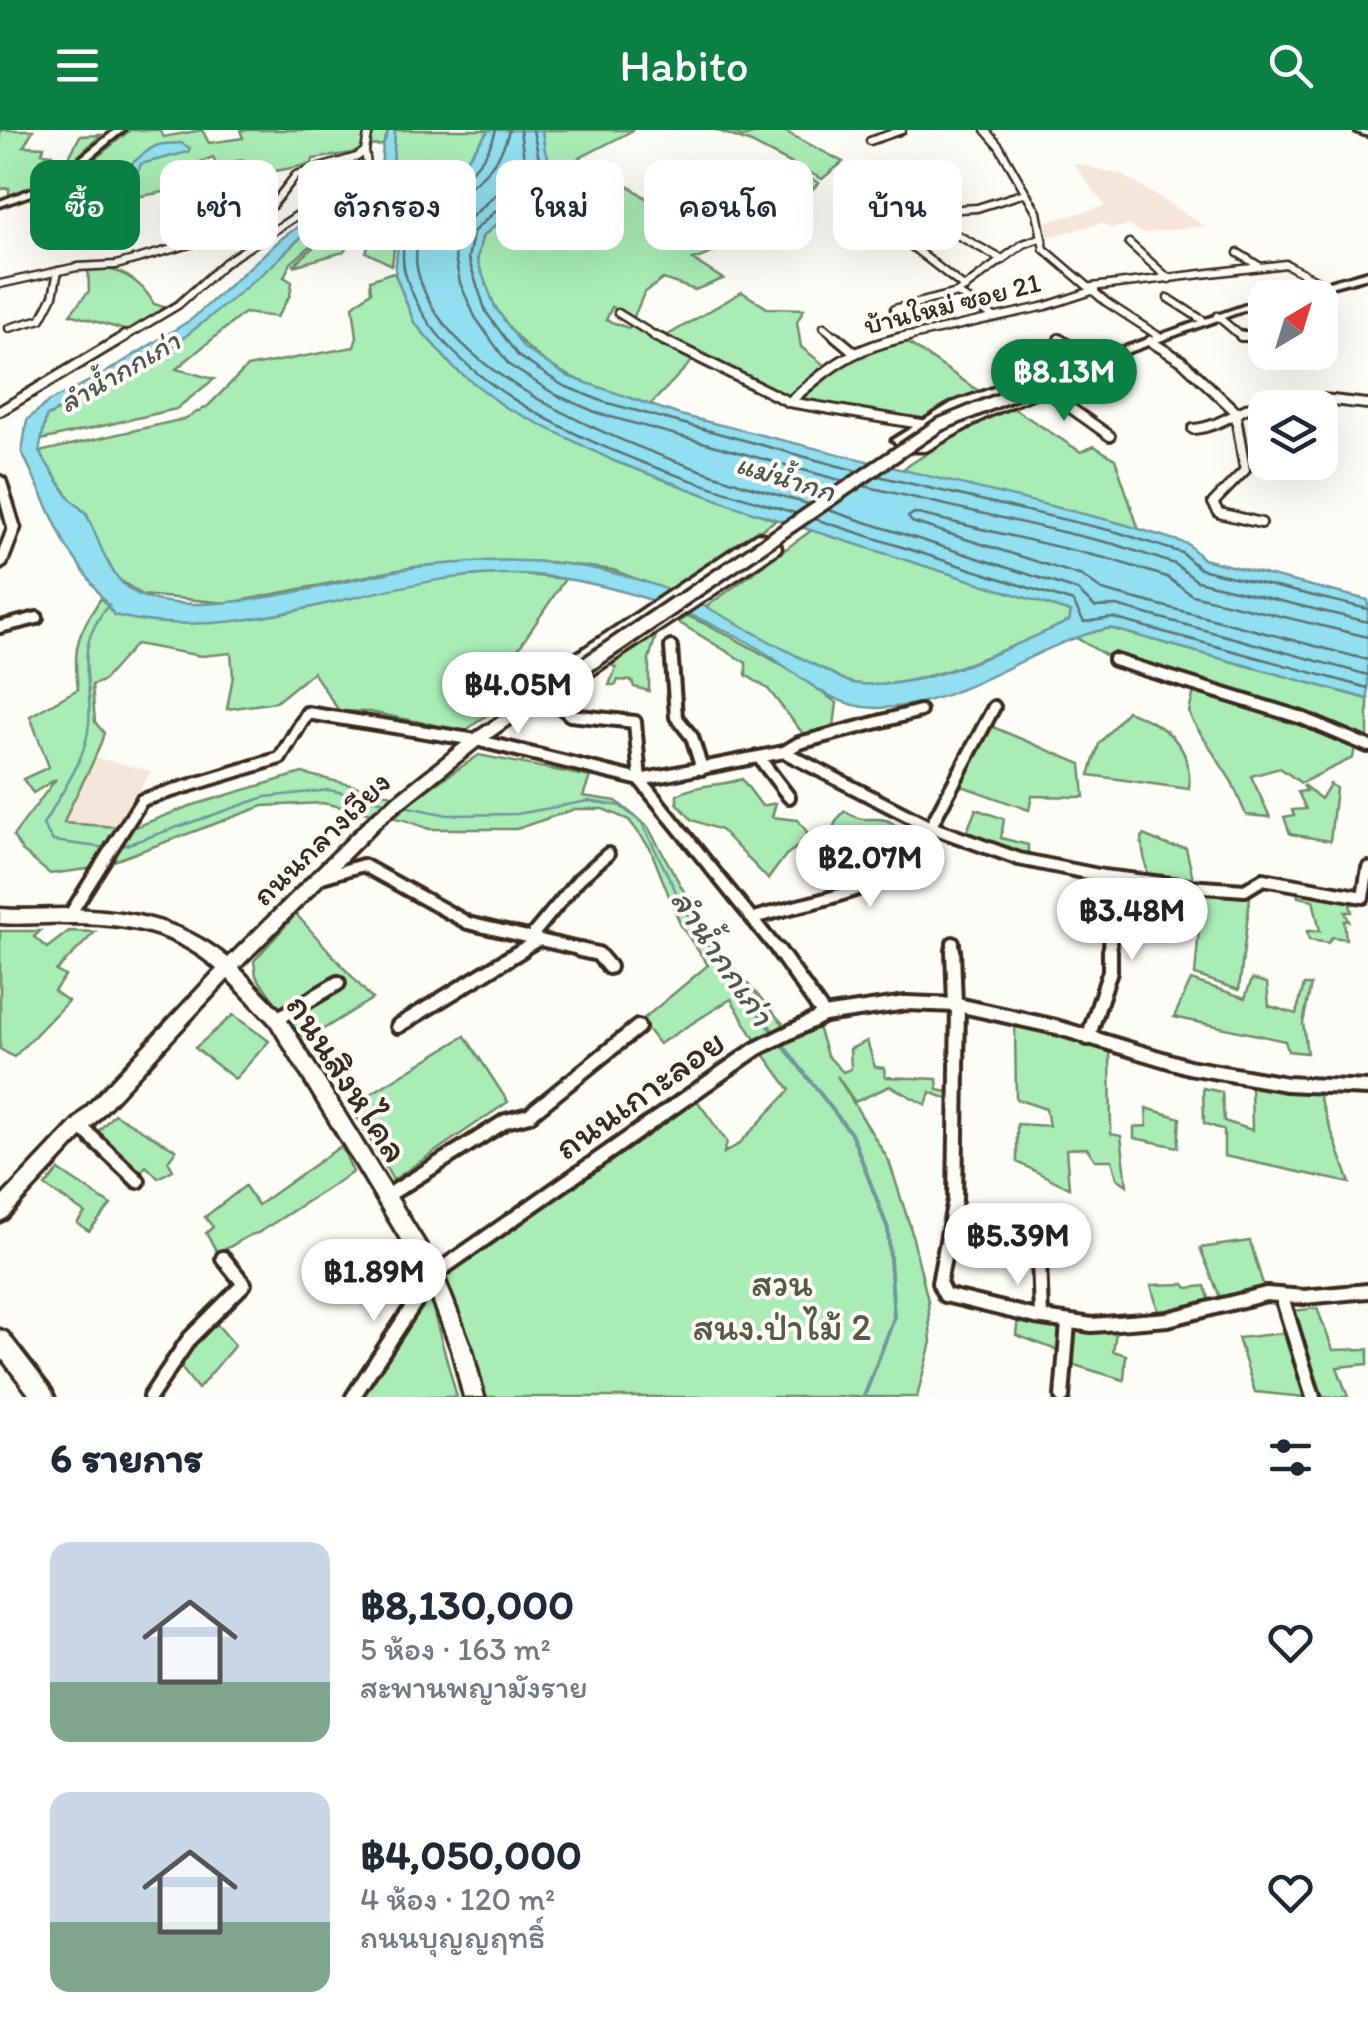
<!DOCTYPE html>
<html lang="th">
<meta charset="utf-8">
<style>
:root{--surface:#fff;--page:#f2f2f3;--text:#1f2937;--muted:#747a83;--accent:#0b8043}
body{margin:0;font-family:Itim,"Playpen Sans Thai",sans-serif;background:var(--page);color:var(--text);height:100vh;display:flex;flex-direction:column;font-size:38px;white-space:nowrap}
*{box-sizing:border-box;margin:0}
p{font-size:32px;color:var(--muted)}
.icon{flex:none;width:55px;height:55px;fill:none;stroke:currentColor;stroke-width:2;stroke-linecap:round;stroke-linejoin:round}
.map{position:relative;height:1267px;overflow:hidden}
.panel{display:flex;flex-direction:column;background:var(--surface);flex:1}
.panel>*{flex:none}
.hud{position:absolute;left:30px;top:30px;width:1310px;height:90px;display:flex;gap:20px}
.needle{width:65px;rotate:38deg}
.tools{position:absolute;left:1248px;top:150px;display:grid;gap:20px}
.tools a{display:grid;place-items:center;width:90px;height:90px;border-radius:20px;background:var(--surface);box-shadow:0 10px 40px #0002;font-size:50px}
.price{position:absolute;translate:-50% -85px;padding:0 22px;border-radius:35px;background:#fff;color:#222;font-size:32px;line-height:65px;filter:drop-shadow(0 2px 5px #0008)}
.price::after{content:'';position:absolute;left:50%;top:60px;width:30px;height:22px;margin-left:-15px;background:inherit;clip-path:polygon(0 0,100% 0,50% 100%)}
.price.active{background:var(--accent);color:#fff}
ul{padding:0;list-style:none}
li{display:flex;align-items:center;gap:30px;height:250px;padding:0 50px}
li span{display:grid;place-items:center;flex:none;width:280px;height:200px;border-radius:20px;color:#555}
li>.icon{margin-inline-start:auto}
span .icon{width:120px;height:120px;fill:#fffc;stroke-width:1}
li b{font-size:42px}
h2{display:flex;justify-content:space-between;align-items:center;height:120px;padding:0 50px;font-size:42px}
.chip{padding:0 35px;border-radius:20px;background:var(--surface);box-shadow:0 10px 40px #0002;font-size:35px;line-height:90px}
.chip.active{background:var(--accent);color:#fff}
header{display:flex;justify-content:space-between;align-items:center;height:130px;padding:0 50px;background:var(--accent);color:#fff;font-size:45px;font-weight:600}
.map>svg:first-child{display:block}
.built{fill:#f6e6da}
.green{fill:#a9ecb6;stroke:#728b6a;stroke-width:2.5}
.water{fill:#91dff0;stroke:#6f979c;stroke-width:2.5;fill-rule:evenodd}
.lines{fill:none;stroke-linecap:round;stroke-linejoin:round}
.shore{stroke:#5d7272;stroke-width:2.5}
.stream-far1{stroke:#6f979c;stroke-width:2.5}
.stream{stroke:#6f979c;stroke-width:4}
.street-far3-casing{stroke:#3b2a1e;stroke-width:11}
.street-far2-casing{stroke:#3b2a1e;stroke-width:14}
.street-far1-casing{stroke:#3b2a1e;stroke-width:18}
.street-casing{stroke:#3b2a1e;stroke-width:20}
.secondary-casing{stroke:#3b2a1e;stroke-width:7}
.street-far3{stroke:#fdfcf7;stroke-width:6}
.street-far2{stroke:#fdfcf7;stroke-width:8}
.street-far1{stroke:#fdfcf7;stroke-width:10}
.street{stroke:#fdfcf7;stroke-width:12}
.secondary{fill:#fdfcf7;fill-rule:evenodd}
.secondary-bridge-far1-casing{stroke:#3b2a1e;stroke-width:18;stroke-linecap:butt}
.secondary-bridge-casing{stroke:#3b2a1e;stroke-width:21;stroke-linecap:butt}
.secondary-bridge-far1{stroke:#fdfcf7;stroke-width:11}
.secondary-bridge{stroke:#fdfcf7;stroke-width:14}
.labels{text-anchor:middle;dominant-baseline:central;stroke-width:8;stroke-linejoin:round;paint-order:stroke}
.far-street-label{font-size:28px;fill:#3b2a1e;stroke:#fdfcf7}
.far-water-label{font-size:30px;font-style:italic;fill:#505752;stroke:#fdfcf7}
.street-label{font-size:32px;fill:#3b2a1e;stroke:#fdfcf7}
.water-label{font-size:35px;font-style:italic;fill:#505752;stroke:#fdfcf7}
.near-street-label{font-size:38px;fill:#3b2a1e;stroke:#fdfcf7}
.near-park-label{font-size:38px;fill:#565a44;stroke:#fdfcf7}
</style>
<header><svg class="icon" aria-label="menu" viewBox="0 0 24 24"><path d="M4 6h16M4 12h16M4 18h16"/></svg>Habito<svg class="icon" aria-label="search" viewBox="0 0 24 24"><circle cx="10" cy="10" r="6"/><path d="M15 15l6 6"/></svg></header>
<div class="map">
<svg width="1368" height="1267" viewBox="0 0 1368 1267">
<rect width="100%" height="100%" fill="#fdfcf7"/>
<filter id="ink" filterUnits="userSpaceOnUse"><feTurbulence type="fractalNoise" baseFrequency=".01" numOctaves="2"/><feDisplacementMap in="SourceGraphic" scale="20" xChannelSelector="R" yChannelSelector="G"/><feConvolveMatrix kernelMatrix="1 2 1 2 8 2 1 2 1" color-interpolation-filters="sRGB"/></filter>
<g filter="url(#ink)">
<!-- built -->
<g class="built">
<polygon points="1073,33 1123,45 1205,96 1143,103 1129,95 1112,99 1102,93 1045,108 1046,92 1105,76"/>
<polygon points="97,628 151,641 117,697 64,693 76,659"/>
</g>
<!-- green -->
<g class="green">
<polygon points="0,0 33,0 24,16 44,17 42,23 52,24 53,30 69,27 80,6 101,5 59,44 9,68 9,58 0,59"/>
<polygon points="130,0 159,0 164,7 202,0 209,13 243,8 240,0 369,0 368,13 376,0 389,0 383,15 366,16 365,21 313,29 312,34 250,46 243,30 217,35 213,27 178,41 187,58 84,76 57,60"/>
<path d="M395 0H489C466 32 435 76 392 53Z"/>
<path d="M542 0H634L566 35C602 40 625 50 653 74L685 58 714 72 797 41 819 53 776 93 752 108 693 130 723 149 695 160 663 149 644 163 633 189 612 177 606 190 628 198 635 194 661 209 742 162 767 178 804 179 797 192 801 217 828 238 898 206 980 262 921 294 789 272 696 227 650 275C577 253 520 234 487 160 481 145 472 124 482 108 486 101 498 94 504 87 529 64 546 35 542 0Z"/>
<polygon points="716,0 729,0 743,7 756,3 753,0 784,1 843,32 822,49 751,13"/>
<path d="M397 65 401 75C376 65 353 82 337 101L396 104 392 135 366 122 371 107 353 108 344 122 293 136 318 113H314L290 134 284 147 292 152 290 165 277 187 244 183 176 239 214 249 176 279 41 310 46 287C89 265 134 244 173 215 205 191 237 164 268 138 309 103 334 61 397 65Z"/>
<path d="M88 137C116 137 140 148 154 174L170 179 131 202 70 184 89 161Z"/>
<polygon points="390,143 395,144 414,192 454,238 614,331 776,390 668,461 613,440 550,432 489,431 414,437 228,473 142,465 117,448 95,410 87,384 71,370 39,322 184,289 208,276 247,237 354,217 357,207 353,176 371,162 370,150"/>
<polygon points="1013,278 1081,322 1094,316 1115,329 1139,400 900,341 966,298"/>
<path d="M812 400 1071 482 1070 491C1019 514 904 568 849 552 801 537 750 503 706 477Z"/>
<path d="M508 443 565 449 505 539 537 549 465 601 370 582 339 581 313 542 276 572 227 579 233 546 231 523 201 526 136 514 103 551 92 555 95 592 104 603C95 636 75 661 64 693L133 698 190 676 302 643 412 670 479 625 590 647 583 666 616 671 648 697 700 790 731 835 794 906 812 895 819 900 827 925 843 942 851 939 850 919 867 911 875 937 884 938 885 947 937 949 938 960 954 963 950 970 930 962 926 975 890 956 855 972 837 946 889 1031 910 1096 928 1171 931 1212 917 1267H473L433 1145 696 969 727 1012 724 1023 739 1014 790 960 763 923 731 869 659 914 641 891 708 835 681 796 650 718 629 690 603 679H575L516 699H429L405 690 322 673 263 676 95 738 50 744 22 721 13 706 56 649 33 663 23 649 49 637 30 586 78 559C72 517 78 503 101 468L114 485H275L436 448Z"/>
<path d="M688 486C742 510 789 537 837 573L833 604 808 610 768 559 746 545V533L678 492Z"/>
<polygon points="1110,498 1368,569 1368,616 1356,611 1353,628 1301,653 1280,638 1251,646 1270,687 1246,685 1232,652 1192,590 1189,582 1195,557 1114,530 1073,506"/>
<polygon points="656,506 649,529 649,561 634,557 632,551 618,550 616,555 609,555 616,538 611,535"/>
<path d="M1127 581C1165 595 1193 614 1189 659L1089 645 1099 614Z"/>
<polygon points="988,595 1081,634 1084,667 1032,666 1029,680 959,655"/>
<path d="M742 649 762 676 776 673 772 687 798 690 807 702 806 711 786 725 768 749 721 700 692 690 677 673V665C699 653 719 657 742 649Z"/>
<polygon points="1330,654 1336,658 1330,711 1290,704 1284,687 1294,685 1292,680 1306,679 1298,662 1306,661 1303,655 1321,669"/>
<polygon points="976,679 1004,689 1001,708 1028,715 1028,726 965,706"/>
<path d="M845 681C865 695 867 686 886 690 894 692 902 701 908 706V719L871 742H853C834 721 821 703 845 681Z"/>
<polygon points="1143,705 1170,716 1186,718 1194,753 1148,747 1141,710"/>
<polygon points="1297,761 1354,771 1355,774 1350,774 1352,782 1345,782 1349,791 1344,791 1346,809 1332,807 1328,813 1309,810 1307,801 1320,801 1313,770 1298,767"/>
<polygon points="1182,762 1250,767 1239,860 1195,845 1200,788 1183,786"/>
<polygon points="296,784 372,869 304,911 256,846 254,831"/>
<polygon points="0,801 40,801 34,807 47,818 69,801 95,802 56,841 65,846 54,861 68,871 14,927 0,919"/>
<polygon points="1252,849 1267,853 1269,876 1296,884 1304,855 1311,855 1303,893 1307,923 1288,921 1285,911 1174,887 1191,850 1245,868"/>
<polygon points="233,885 269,911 235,949 195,918"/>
<polygon points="1015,892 1110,918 1111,1004 1121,1006 1127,1055 1117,1048 1112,1030 1095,1030 1087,1018 1066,1019 1069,1058 1017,1032 1017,994 1049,996 1046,979 1016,969"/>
<polygon points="465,906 508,972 393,1050 351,976"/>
<polygon points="1251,955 1283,962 1318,964 1350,1053 1224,1026 1224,1000 1204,993 1203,958 1222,962 1224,991 1252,1000"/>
<polygon points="1146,978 1180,988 1178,1017 1134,1008 1134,997 1147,996"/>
<polygon points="114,984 176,1020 168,1031 173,1040 158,1048 146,1036 132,1053 86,1015"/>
<path d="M341 1016 353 1042 258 1103C242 1105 232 1121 216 1120L206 1103 213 1097 205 1087 245 1056 258 1075Z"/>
<polygon points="59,1040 111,1075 89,1101 77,1093 85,1083 45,1056"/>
<polygon points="1250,1111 1264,1158 1220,1167 1200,1118"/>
<polygon points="1184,1154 1187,1158 1205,1156 1210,1171 1159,1184 1151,1155"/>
<polygon points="426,1155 457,1267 353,1267"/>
<polygon points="1317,1178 1333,1220 1368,1219 1368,1234 1337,1237 1348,1267 1323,1267 1292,1181"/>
<polygon points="1018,1186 1065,1195 1062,1222 1016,1205"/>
<polygon points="213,1190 235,1215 198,1259 179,1235"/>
<polygon points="1074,1197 1116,1202 1113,1221 1126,1225 1124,1250 1071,1234"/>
<polygon points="1284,1203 1305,1267 1255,1262 1238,1208"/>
</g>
<!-- water -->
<g class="water">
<path d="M389 0H395L392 53C434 77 466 32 489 0H542L545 21 554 38 546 50 482 107 477 130 495 177 524 218 567 246 680 285 1120 393 1188 414 1203 429 1368 470V569L1110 498C1029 515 964 577 878 578 826 579 789 534 746 511 687 480 620 456 553 447 405 426 261 523 114 485L66 416 22 322 27 290 48 272 105 243 192 189 282 108 331 73 376 54 380 50 383 15ZM384 64 402 70 395 144 414 192 454 238 505 277 614 331 737 377 1071 482 1069 491C1011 517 918 564 853 553 844 551 834 544 826 540 784 521 746 497 706 477 637 442 563 428 486 431 462 433 435 434 411 438 342 450 208 491 142 466 109 453 102 416 88 388 84 379 74 374 68 366 58 352 49 336 39 322L46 287C88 263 134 244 174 215 204 192 241 162 270 137 309 101 327 72 384 64Z"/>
<path d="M181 13 190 18 188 22 141 34 132 57 106 59C111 51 147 19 156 16 163 13 173 14 181 13Z"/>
</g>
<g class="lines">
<!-- shore -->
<g class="shore">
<path d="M496 0C485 42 448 61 411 75 408 96 399 122 405 143 443 279 675 347 795 383"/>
<path d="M509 0C499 45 460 64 423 85 420 101 414 121 417 138 442 265 699 342 808 374"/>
<polyline points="520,0 525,37 465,93 455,127 460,153 475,187 509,235 556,265 600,284 843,351"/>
<polyline points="533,0 541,39 474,101 468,128 486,182 518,226 562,255 604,272 857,341"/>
<polyline points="878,346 1117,402 1182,423 1200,439 1368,479"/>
<polyline points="864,356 1114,414 1175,434 1197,451 1368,492"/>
<polyline points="828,380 1077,460 1095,477 1117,476 1368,545"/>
<polyline points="815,389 1073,472 1084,492 1113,488 1368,558"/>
<polyline points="1368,507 1192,465 1167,447 1109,429 914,383 908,387 912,392 1082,446 1102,460 1368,530"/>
</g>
<!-- stream-far1 -->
<g class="stream-far1">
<polyline points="403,676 448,685 517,684 588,671 620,676 642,693 692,794 713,822"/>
<path d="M106 718 53 711 43 695C60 665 86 630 89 594 93 541 71 522 109 474"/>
<polyline points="114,719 265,667 329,660 390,673"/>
</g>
<!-- stream -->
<g class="stream">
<polyline points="711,820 774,903"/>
<polyline points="782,914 852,1005 888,1099 894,1188 864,1267"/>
</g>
<!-- street-far3 casing -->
<g class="street-far3-casing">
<g id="street-far3">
<polyline points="985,0 999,16 1037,82 1044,119 1106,172 1160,207"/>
<polyline points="870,11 902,0"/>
<polyline points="960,79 977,78 1025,63"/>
<polyline points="928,89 1003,130"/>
<polyline points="905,111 965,158"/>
<polyline points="1129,113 1169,149"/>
<polyline points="1238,123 1259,136"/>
<polyline points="0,154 77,137 116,135 257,95 296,45 357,27 365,21 369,0"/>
<polyline points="1092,157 1286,134 1325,155"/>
<polyline points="957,163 993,186"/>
<polyline points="1168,168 1204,191"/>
<polyline points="894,179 957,163 1023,114 1040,108"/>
<polyline points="618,183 660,209"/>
<polyline points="1217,186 1242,207 1265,206"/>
<polyline points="824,197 838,209"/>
<polyline points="9,198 41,189 53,166 58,141"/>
<polyline points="121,209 178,175 226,132 360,44 367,35 365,21"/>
<polyline points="898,209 1046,176 1095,160"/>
</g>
</g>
<!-- street-far2 casing -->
<g class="street-far2-casing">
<g id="street-far2">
<path d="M655 206 789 272C834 234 850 219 909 206"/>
<polyline points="835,206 853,221"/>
<polyline points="1241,206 1258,206"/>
<polyline points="1059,209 1088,227"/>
<polyline points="1150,211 1182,231 1235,281"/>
<polyline points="1044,259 1110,306"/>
<polyline points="789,272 921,294"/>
<polyline points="0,281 125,206"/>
<polyline points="1235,281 1245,340 1213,373 1219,383 1261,393"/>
<path d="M1193 299C1221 297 1240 278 1266 271 1299 263 1335 271 1368 274"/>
</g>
</g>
<!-- street-far1 casing -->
<g class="street-far1-casing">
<g id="street-far1">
<polyline points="0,497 37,488"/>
<polyline points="671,517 676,587 692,607 702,639"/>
<polyline points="1114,530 1302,588 1368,616"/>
<polyline points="543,568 549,567 570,585 635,592 640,650"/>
<polyline points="784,622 799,613 920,581"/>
<polyline points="760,629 789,667"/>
<polyline points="640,650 784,622 928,696 1019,729 1103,746 1188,756 1245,760 1263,749 1363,767 1368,738"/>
<polyline points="829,712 868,760"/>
<polyline points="322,747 363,735 468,793 591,822"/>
<polyline points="69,786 142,670 280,628 307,583 476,610 640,650 779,822"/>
<path d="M755 788C811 770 869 766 915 726L994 577"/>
<polyline points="530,808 579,749 608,724"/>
<polyline points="953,813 953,822"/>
<polyline points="518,822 538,810"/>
<polyline points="1110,822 1112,748"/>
</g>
</g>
<!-- street casing -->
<g class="street-casing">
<g id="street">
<polyline points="580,820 598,824 609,837"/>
<polyline points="778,820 824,885"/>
<polyline points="953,820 955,875"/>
<polyline points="958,875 955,1070 939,1153 945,1165 1036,1187 1092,1195 1168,1189 1266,1164 1304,1167 1368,1161"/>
<polyline points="277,889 338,853"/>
<polyline points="398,896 522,820"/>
<polyline points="1088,908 1110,841 1110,820"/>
<polyline points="79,995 138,1051"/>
<polyline points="385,1067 506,991 529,985 638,897"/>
<polyline points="1039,1127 1041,1187"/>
<polyline points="1282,1167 1313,1267"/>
<polyline points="150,1267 189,1209 244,1154 223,1128"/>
<polyline points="353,1267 433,1145 756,919 824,885 906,873 958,875 1056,897 1189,937 1286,954 1368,958"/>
<polyline points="1062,1267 1068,1193"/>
</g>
</g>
<!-- secondary casing -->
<g class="secondary-casing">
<g id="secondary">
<polygon points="115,0 124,0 56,56 0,76 0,71 50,52"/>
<polygon points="1355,0 1368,1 1368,6 1356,2"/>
<polygon points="1368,141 1368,147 1288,168 1272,168"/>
<path d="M1266 168 1265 173 1107 230 1103 238 988 286 926 321H907L892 310 952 273 1085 225 1105 224ZM1089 230 1096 234 980 282 920 316H913L904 310 960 277Z"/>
<polygon points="0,346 5,349 20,398 6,435 0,439 0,420 8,398 0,368"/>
<path d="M757 403 778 407 781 418 779 421 554 570H544L481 614 382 693 239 838 283 884 440 1138 472 1220 484 1267H464L452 1220 426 1151 271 894 228 849 6 1088 0 1091V1069L217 839C171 799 123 793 63 793 42 792 21 795 0 793V779C21 781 42 779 64 779 124 780 180 788 228 828L372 685 471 606 536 563 534 559 550 541ZM759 411 769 413V417L562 552 557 550Z"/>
<polygon points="0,1200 7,1203 51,1260 54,1267 31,1267 0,1226"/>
</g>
</g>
<!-- street-far3 -->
<use href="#street-far3" class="street-far3"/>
<!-- street-far2 -->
<use href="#street-far2" class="street-far2"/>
<!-- street-far1 -->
<use href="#street-far1" class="street-far1"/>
<!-- street -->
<use href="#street" class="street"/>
<!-- secondary -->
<use href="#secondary" class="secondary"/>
<!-- secondary-bridge-far1 casing -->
<g class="secondary-bridge-far1-casing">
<polyline id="secondary-bridge-far1" points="672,477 939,295 1086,234"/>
</g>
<!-- secondary-bridge casing -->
<g class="secondary-bridge-casing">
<polyline id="secondary-bridge" points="557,555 676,474"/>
</g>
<!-- secondary-bridge-far1 -->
<use href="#secondary-bridge-far1" class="secondary-bridge-far1"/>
<!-- secondary-bridge -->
<use href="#secondary-bridge" class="secondary-bridge"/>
</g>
</g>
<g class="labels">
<!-- far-street labels -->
<g class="far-street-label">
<text transform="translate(952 173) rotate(-14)">บ้านใหม่ ซอย 21</text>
</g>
<!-- far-water labels -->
<g class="far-water-label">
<text transform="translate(119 241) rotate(-30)">ลำน้ำกกเก่า</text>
<text transform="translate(786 347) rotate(17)">แม่น้ำกก</text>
</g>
<!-- street labels -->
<g class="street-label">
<text transform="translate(321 708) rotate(-44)">ถนนกลางเวียง</text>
</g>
<!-- water labels -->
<g class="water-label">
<text transform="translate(723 827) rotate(56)">ลำน้ำกกเก่า</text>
</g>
<!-- near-street labels -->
<g class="near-street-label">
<text transform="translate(348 948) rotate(57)">ถนนสิงหไคล</text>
<text transform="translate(639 964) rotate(-35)">ถนนเกาะลอย</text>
</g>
<!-- near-park labels -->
<g class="near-park-label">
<text x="782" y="1153">สวน<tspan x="782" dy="44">สนง.ป่าไม้ 2</tspan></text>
</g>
</g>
</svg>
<div class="tools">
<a><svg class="needle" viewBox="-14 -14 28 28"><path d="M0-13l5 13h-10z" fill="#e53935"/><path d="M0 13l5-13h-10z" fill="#747a83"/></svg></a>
<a><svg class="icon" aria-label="layers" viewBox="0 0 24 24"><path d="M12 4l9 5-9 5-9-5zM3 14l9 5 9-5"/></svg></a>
</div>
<b class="price active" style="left:1064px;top:294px">฿8.13M</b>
<b class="price" style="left:518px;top:607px">฿4.05M</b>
<b class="price" style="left:870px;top:780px">฿2.07M</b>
<b class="price" style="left:1132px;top:833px">฿3.48M</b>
<b class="price" style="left:1018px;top:1158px">฿5.39M</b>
<b class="price" style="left:374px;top:1194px">฿1.89M</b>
<div class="hud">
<a class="chip active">ซื้อ</a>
<a class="chip">เช่า</a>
<a class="chip">ตัวกรอง</a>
<a class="chip">ใหม่</a>
<a class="chip">คอนโด</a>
<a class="chip">บ้าน</a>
</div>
</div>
<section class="panel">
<h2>6 รายการ<svg class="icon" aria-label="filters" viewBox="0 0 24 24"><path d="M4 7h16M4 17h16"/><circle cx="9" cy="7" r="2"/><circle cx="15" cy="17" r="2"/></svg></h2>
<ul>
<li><span style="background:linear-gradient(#c9d6e8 70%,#7fa58c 0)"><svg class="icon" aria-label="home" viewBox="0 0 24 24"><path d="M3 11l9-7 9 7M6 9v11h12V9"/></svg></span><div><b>฿8,130,000</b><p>5 ห้อง · 163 m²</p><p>สะพานพญามังราย</p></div><svg class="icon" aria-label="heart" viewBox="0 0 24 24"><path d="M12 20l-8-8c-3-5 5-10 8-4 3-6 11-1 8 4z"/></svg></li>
<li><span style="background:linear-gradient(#c9d6e8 65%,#7fa58c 0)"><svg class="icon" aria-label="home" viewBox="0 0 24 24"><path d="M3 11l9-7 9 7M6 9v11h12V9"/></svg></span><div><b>฿4,050,000</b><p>4 ห้อง · 120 m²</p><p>ถนนบุญญฤทธิ์</p></div><svg class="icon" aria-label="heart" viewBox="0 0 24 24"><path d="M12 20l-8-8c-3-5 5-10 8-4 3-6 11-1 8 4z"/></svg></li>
</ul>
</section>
